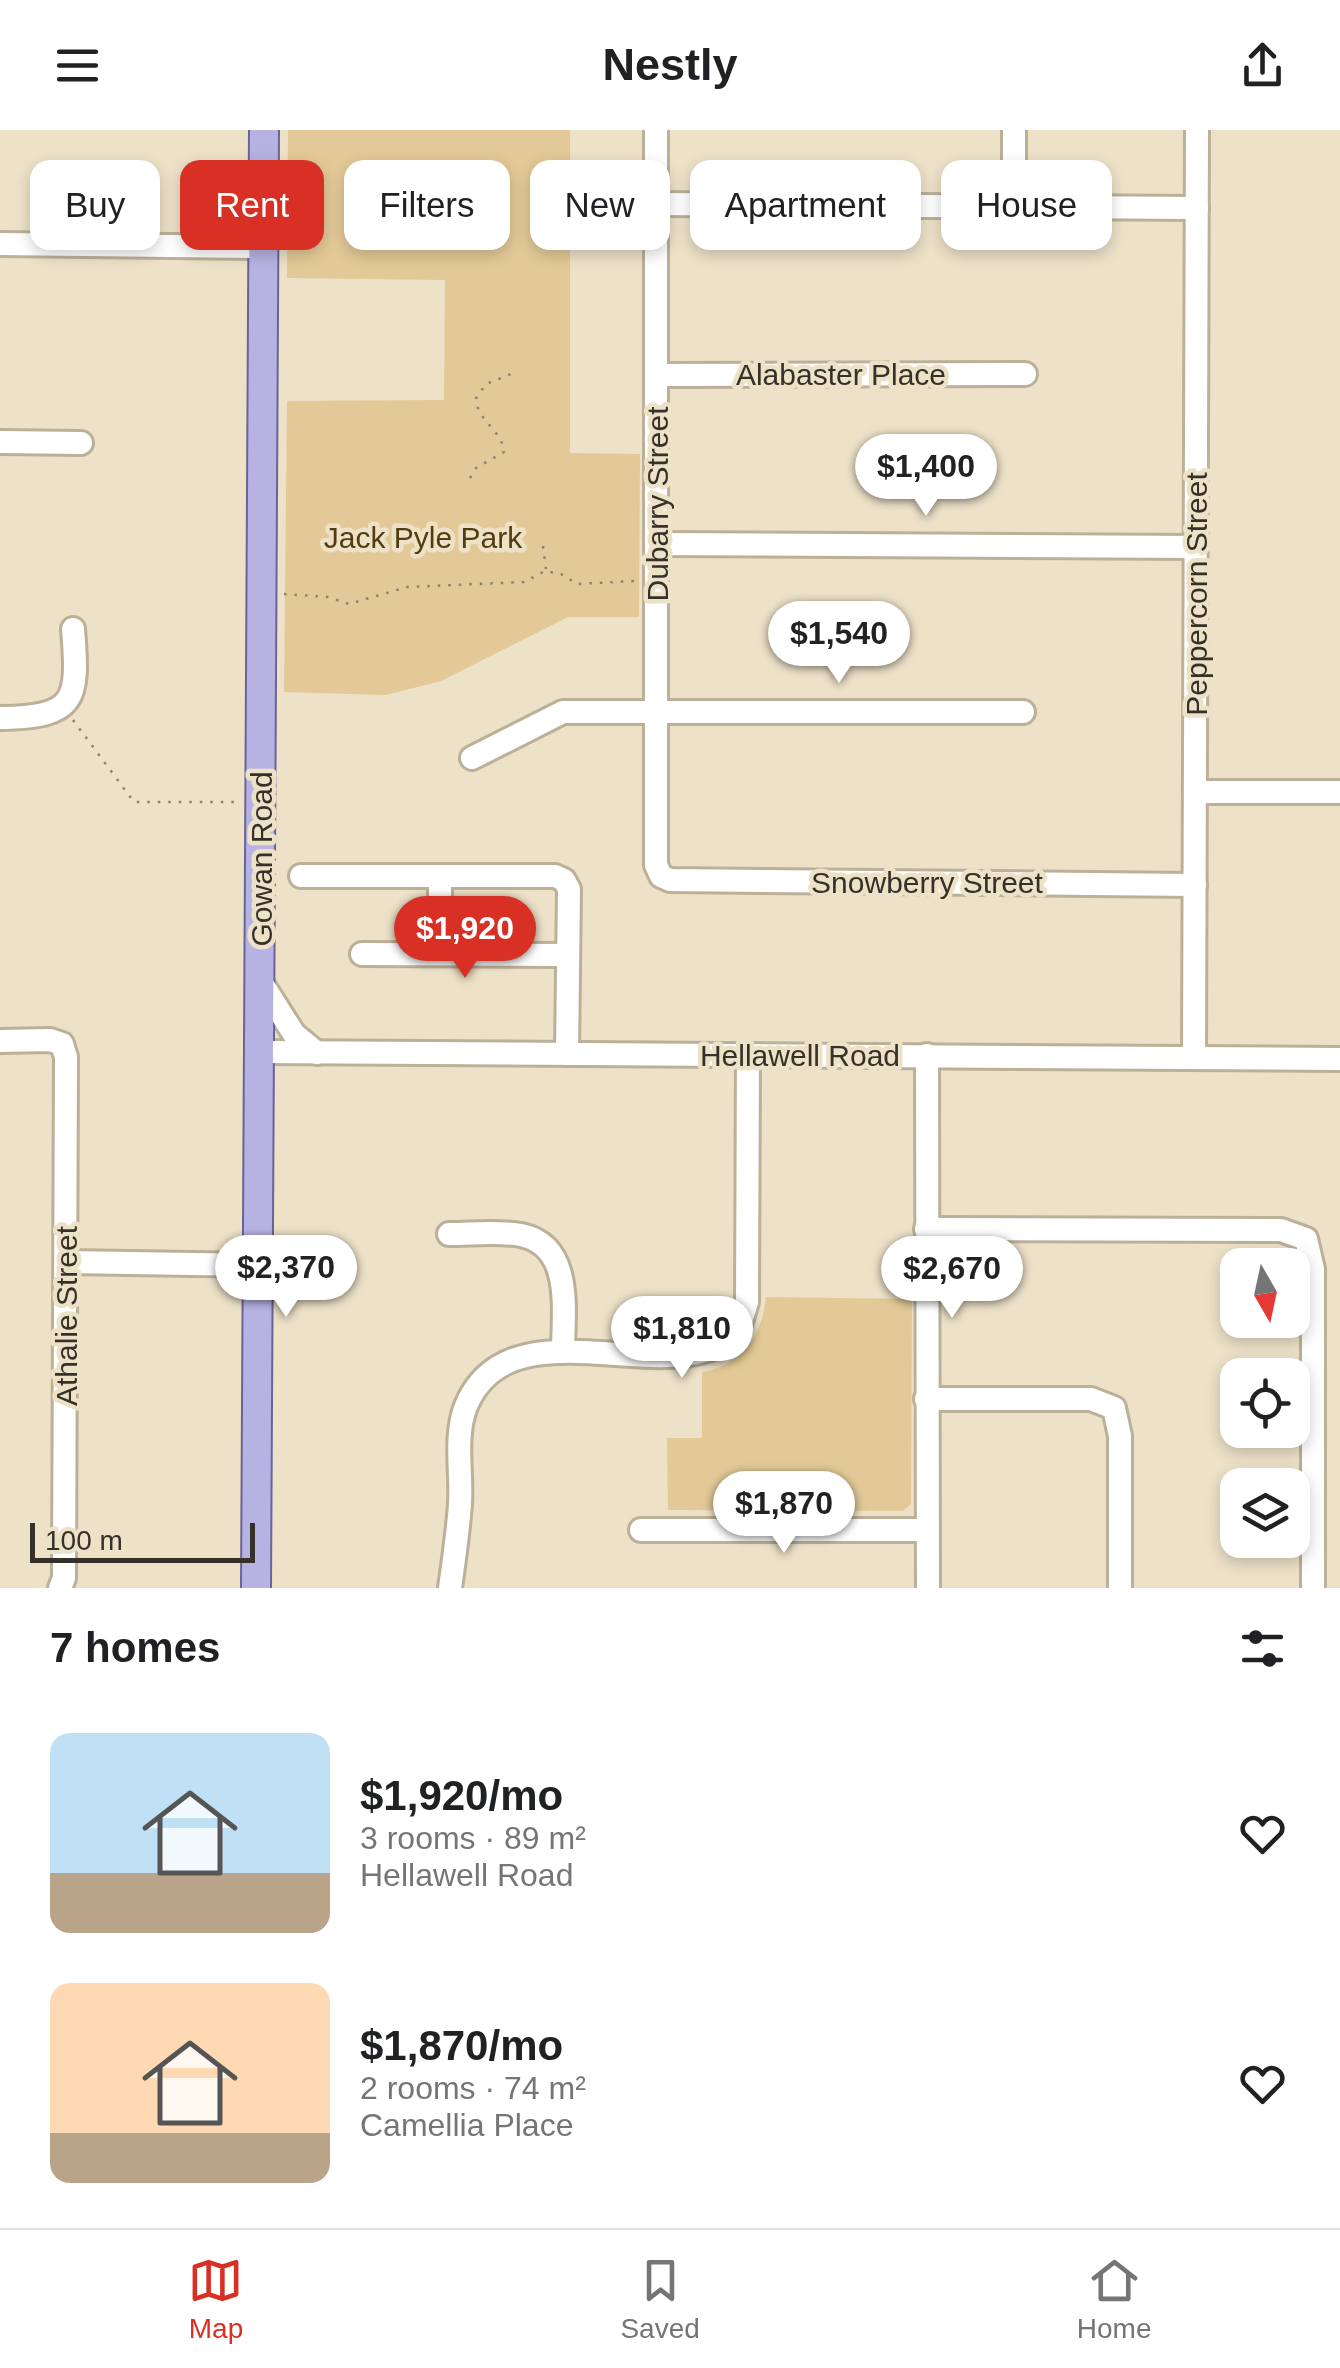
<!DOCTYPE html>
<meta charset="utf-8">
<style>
:root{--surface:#fff;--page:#f2f2f2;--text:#202124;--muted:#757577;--line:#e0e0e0;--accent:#d93025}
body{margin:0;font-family:Arial,sans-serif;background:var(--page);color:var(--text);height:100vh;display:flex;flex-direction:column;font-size:38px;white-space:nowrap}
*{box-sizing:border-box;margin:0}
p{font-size:32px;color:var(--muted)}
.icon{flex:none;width:55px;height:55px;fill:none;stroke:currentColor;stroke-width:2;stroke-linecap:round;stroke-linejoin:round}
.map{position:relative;height:1458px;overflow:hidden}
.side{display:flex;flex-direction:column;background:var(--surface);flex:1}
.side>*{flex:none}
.guide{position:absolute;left:30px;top:30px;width:1280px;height:90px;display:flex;gap:20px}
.needle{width:65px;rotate:171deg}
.buttons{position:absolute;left:1220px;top:1118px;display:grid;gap:20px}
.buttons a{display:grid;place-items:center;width:90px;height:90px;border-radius:20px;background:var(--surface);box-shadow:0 5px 15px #0003;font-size:50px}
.scale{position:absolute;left:30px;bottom:25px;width:225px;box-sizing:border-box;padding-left:10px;border:5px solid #363128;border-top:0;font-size:28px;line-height:35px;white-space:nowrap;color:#363128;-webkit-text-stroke:8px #ede1c8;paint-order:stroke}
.price{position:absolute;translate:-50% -85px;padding:0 22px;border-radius:35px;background:#fff;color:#222;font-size:32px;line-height:65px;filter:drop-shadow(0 2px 5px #0008)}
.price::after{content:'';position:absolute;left:50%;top:60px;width:30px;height:22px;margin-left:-15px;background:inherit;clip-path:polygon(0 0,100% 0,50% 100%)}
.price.active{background:var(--accent);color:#fff}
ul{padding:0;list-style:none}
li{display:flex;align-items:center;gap:30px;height:250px;padding:0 50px}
li span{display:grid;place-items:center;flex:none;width:280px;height:200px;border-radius:20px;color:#555}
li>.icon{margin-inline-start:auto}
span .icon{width:120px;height:120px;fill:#fffc;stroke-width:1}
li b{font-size:42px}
h2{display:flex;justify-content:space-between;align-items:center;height:120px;padding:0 50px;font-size:42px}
.chip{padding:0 35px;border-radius:20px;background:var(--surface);box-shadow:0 5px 15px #0003;font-size:35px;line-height:90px}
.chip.active{background:var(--accent);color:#fff}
header{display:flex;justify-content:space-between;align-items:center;height:130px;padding:0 50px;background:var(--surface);font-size:45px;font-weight:700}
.menu{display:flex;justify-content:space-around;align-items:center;height:140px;border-top:2px solid var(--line);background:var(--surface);font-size:28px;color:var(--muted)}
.menu a{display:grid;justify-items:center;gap:5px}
.menu .active{color:var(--accent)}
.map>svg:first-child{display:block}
.green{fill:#e3c997}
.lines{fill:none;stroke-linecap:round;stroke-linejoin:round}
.minor-casing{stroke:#bcb099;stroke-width:28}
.major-casing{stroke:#6a6495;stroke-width:32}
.path{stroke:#8a8171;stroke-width:2.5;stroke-dasharray:2.5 8;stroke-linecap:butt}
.minor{stroke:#fff;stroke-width:22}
.major{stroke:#b6b3e3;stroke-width:28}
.labels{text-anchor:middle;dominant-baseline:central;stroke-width:9;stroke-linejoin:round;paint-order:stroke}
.street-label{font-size:30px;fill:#363128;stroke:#ede1c8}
.park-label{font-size:30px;fill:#513d10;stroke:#ede1c8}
</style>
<header><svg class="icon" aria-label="menu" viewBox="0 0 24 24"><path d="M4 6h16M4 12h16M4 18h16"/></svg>Nestly<svg class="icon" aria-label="share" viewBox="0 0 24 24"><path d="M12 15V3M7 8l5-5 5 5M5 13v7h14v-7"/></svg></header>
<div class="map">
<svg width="1340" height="1458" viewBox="0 0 1340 1458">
<rect width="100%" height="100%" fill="#ede1c8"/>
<!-- green -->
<g class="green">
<polygon points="288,0 570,0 570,323 640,324 639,487 568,487 441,551 386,565 284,562 287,271 444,270 445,150 287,148"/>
<path d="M766 1167 912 1169 911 1374 903 1381 668 1380 667 1308H702V1242C742 1235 762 1206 766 1167Z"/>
</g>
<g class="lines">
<!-- minor casing -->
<g class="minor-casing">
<g id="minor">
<polyline points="656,0 656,735 661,746 670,750 1195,755"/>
<polyline points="657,74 1197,78"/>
<polyline points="1014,76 1014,0"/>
<polyline points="0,114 263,117"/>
<polyline points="658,245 1025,244"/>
<polyline points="0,312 81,313"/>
<polyline points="657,414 1196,417"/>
<path d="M0 588C76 587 79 571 73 499"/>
<polyline points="472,628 563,582 1023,582"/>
<polyline points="1196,662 1340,662"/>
<polyline points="301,746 555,746 564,750 569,759 567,924"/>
<polyline points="440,746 440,824"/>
<polyline points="362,824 568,825"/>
<polyline points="261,852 294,904 317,923"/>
<polyline points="0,911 50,910 62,914 66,927 64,1448 60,1458"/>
<polyline points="261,922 1340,929"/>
<polyline points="927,925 928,1458"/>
<polyline points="1194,928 1197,0"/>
<polyline points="926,1099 1281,1100 1306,1109 1313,1139 1313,1458"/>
<path d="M449 1104C472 1104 499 1101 521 1105 574 1116 563 1182 563 1222"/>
<polyline points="67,1132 258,1135"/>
<polyline points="926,1269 1091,1269 1114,1278 1120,1306 1120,1458"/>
<polyline points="641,1400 926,1400"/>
<path d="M450 1458C454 1430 458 1402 460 1374 462 1342 454 1306 466 1276 511 1167 680 1268 736 1201 742 1193 744 1181 747 1172L748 924"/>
</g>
</g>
<!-- major casing -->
<g class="major-casing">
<polyline id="major" points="256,1458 264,0"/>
</g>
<!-- path -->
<g class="path">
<path d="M470 348 476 338 504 322C502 299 477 292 476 268L486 254 516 242"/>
<polyline points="543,416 546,439"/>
<polyline points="284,464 328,467 349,474 407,457 524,452 545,441 561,444 577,454 635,451"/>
<polyline points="73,590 134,672 238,672"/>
</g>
<!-- minor -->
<use href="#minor" class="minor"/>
<!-- major -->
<use href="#major" class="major"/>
</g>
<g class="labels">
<!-- street labels -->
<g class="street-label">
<text x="841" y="244">Alabaster Place</text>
<text transform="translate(657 374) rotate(-90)">Dubarry Street</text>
<text transform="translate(1196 464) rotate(-90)">Peppercorn Street</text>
<text transform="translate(261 729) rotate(-90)">Gowan Road</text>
<text x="927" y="752">Snowberry Street</text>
<text x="800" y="925">Hellawell Road</text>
<text transform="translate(66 1186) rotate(-90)">Athalie Street</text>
</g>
<!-- park labels -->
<g class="park-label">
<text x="423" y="407">Jack Pyle Park</text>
</g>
</g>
</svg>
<div class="buttons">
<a><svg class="needle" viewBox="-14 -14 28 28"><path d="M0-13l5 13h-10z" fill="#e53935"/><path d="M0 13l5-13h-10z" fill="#757577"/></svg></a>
<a><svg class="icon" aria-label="locate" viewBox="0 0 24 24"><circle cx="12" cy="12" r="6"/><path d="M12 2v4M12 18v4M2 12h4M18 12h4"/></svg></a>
<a><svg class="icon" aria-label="layers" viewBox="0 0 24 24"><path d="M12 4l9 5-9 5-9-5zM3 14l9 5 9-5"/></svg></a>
</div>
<div class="scale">100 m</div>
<b class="price" style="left:926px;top:389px">$1,400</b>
<b class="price" style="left:839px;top:556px">$1,540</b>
<b class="price active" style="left:465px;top:851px">$1,920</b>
<b class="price" style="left:286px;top:1190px">$2,370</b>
<b class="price" style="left:952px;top:1191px">$2,670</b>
<b class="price" style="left:682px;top:1251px">$1,810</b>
<b class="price" style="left:784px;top:1426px">$1,870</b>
<div class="guide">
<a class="chip">Buy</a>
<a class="chip active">Rent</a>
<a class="chip">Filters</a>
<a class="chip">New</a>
<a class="chip">Apartment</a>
<a class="chip">House</a>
</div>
</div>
<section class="side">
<h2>7 homes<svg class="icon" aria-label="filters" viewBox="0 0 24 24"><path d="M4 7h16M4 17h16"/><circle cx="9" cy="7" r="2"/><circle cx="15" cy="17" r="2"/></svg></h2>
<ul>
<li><span style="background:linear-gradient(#bfe0f5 70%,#b9a48a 0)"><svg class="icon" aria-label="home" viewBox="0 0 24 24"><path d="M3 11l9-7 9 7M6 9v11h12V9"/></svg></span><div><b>$1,920/mo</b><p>3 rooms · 89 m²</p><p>Hellawell Road</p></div><svg class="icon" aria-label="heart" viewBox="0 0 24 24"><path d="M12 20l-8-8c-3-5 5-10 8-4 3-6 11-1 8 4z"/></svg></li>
<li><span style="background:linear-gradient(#ffd9b3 75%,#b9a48a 0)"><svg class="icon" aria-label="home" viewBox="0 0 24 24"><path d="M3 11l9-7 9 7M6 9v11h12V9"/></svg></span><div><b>$1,870/mo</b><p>2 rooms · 74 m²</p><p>Camellia Place</p></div><svg class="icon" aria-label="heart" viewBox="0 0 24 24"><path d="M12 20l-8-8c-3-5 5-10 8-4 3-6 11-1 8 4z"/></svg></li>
</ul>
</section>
<nav class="menu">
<a class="active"><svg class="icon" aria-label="map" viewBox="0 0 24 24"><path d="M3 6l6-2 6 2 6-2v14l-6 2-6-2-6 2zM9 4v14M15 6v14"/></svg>Map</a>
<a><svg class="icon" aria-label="saved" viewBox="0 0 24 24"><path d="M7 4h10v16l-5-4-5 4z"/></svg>Saved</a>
<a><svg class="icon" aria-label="home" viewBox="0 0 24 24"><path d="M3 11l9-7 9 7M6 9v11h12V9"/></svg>Home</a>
</nav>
